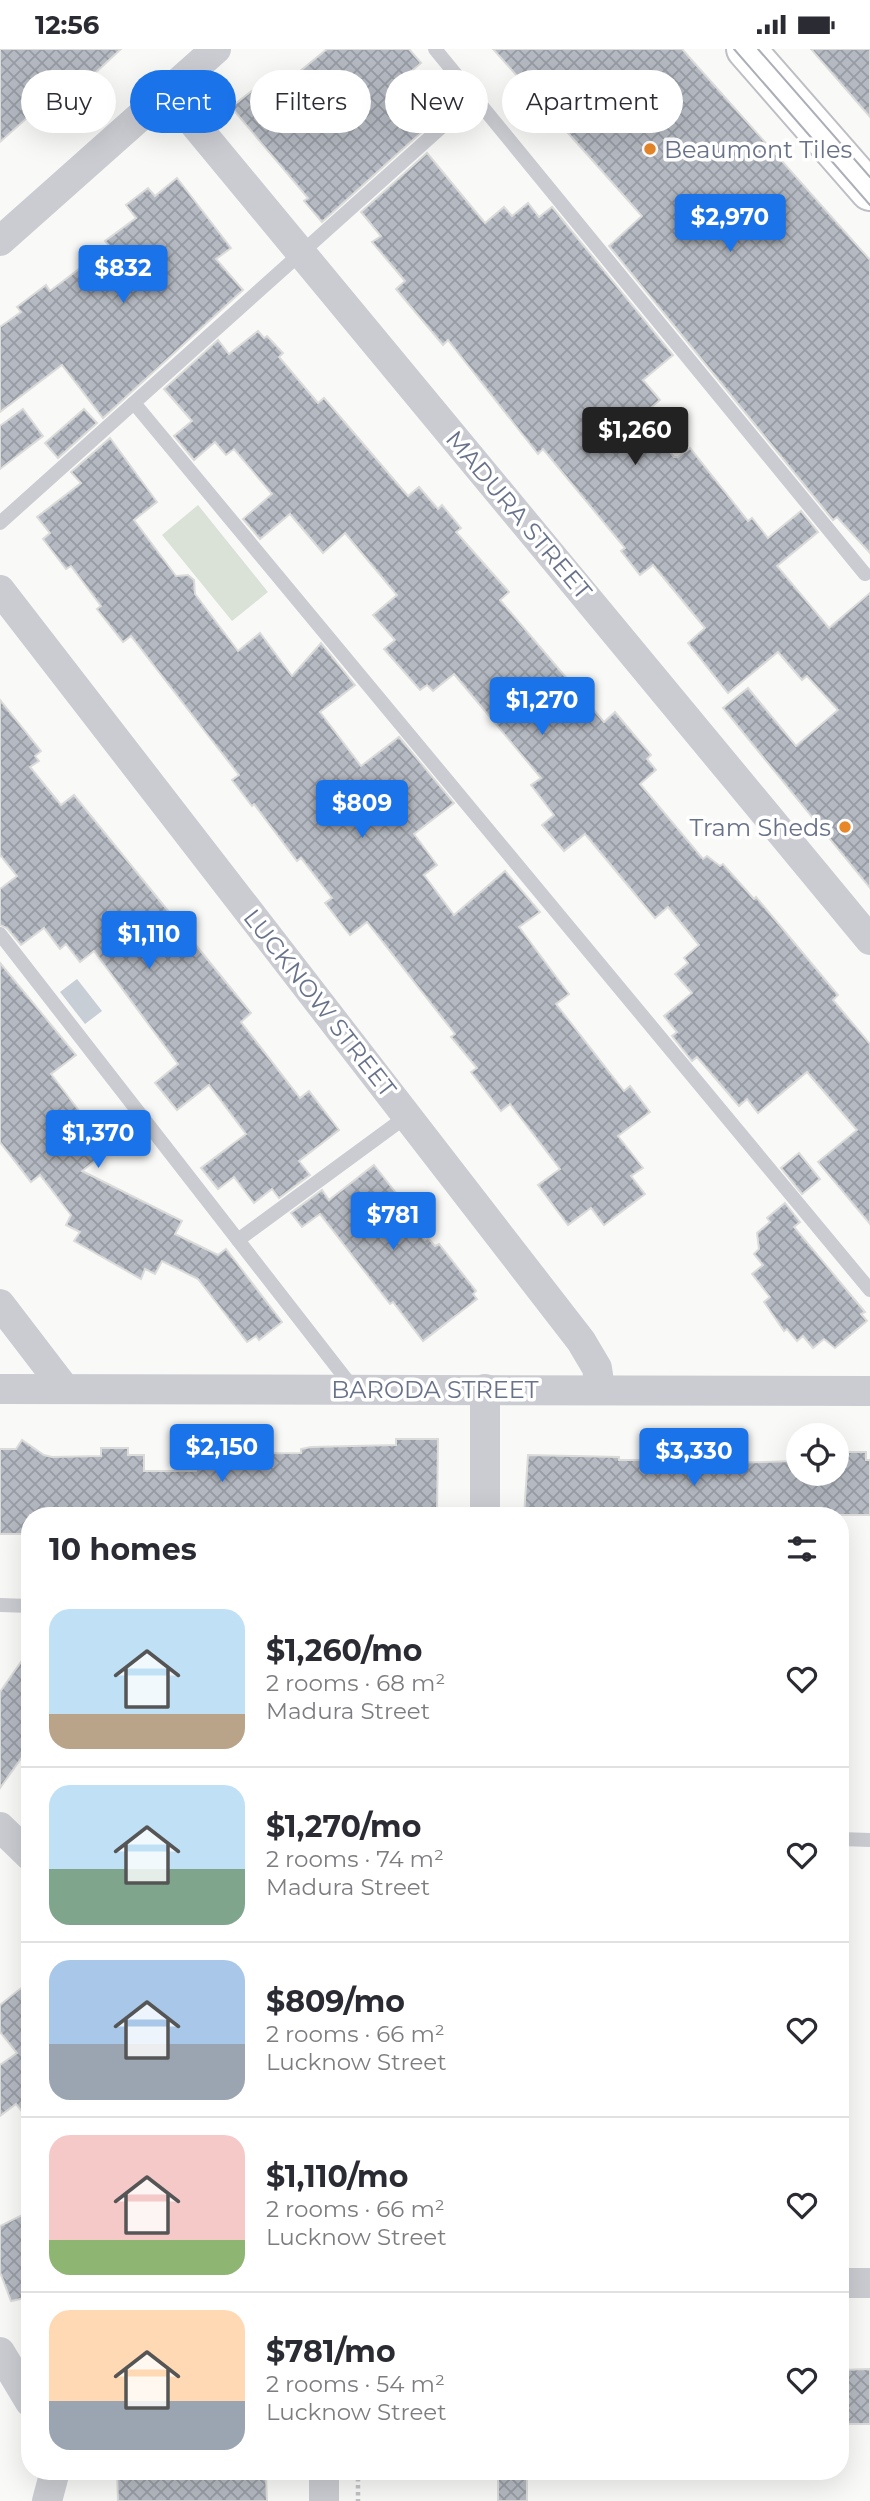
<!DOCTYPE html>
<meta charset="utf-8">
<style>
:root{--surface:#fff;--page:#f2f2f3;--text:#2b2b33;--muted:#7c7c81;--line:#e1e1e2;--accent:#1a73e8}
body{margin:0;font-family:Montserrat,sans-serif;background:var(--page);color:var(--text);height:100vh;display:flex;flex-direction:column;font-size:26px;white-space:nowrap}
*{box-sizing:border-box;margin:0}
p{font-size:23px;color:var(--muted)}
.icon{flex:none;width:38px;height:38px;fill:none;stroke:currentColor;stroke-width:2;stroke-linecap:round;stroke-linejoin:round}
.map{position:relative;flex:1;overflow:hidden}
.sheet{position:absolute;left:21px;top:1458px;width:828px;height:973px;display:flex;flex-direction:column;background:var(--surface);border-radius:28px;box-shadow:0 7px 28px #0002}
.sheet>*{flex:none}
.top-card{position:absolute;left:21px;top:21px;width:830px;height:63px;display:flex;gap:14px}
.controls{position:absolute;left:786px;top:1374px;display:grid;gap:14px}
.controls a{display:grid;place-items:center;width:63px;height:63px;border-radius:50%;background:var(--surface);box-shadow:0 7px 28px #0002;font-size:35px}
.price{position:absolute;translate:-50% -60px;padding:0 16px;border-radius:7px;background:var(--accent);color:#fff;font-size:23px;line-height:46px;filter:drop-shadow(0 2px 4px #0008)}
.price::after{content:'';position:absolute;left:50%;top:42px;width:21px;height:16px;margin-left:-10px;background:inherit;clip-path:polygon(0 0,100% 0,50% 100%)}
.price.selected{background:#222;color:#fff}
ul{padding:0;list-style:none}
li{display:flex;align-items:center;gap:21px;height:175px;padding:0 28px}
li+li{border-top:2px solid var(--line)}
li span{display:grid;place-items:center;flex:none;width:196px;height:140px;border-radius:21px;color:#555}
li>.icon{margin-inline-start:auto}
span .icon{width:84px;height:84px;fill:#fffc;stroke-width:1}
li b{font-size:30px}
h2{display:flex;justify-content:space-between;align-items:center;height:84px;padding:0 28px;font-size:30px}
.chip{padding:0 24px;border-radius:32px;background:var(--surface);box-shadow:0 7px 28px #0002;font-size:24px;line-height:63px}
.chip.selected{background:var(--accent);color:#fff}
.status{display:flex;justify-content:space-between;align-items:center;height:49px;padding:0 35px;background:var(--surface);direction:ltr}
.status svg{height:19px;fill:currentColor}
.map>svg:first-child{display:block}
.garden{fill:#dae2d8}
.water{fill:#c8ced5}
.building{fill:url(#building-cross-hatch);stroke:#dbdcda;stroke-width:2}
.lines{fill:none;stroke-linecap:round;stroke-linejoin:round}
.primary-casing{stroke:#bdbfc4;stroke-width:42}
.path{stroke:#c1c3c6;stroke-width:4.5;stroke-dasharray:3.5 3.5;stroke-linecap:butt}
.lane{stroke:#caccd1;stroke-width:14}
.street{stroke:#caccd1;stroke-width:30}
.primary{stroke:#fff;stroke-width:38}
.tram{stroke:#acafb7;stroke-width:2}
.poi-dot{fill:#e88729;stroke:#fff;stroke-width:2.5}
.labels{text-anchor:middle;dominant-baseline:central;stroke-width:7;stroke-linejoin:round;paint-order:stroke}
.poi-label{font-size:24px;fill:#687289;stroke:#fff;text-anchor:start}
.street-label{font-size:24px;fill:#687289;stroke:#fff}
</style>
<div class="status"><b>12:56</b><svg viewBox="0 0 49 12"><path d="M0 12V9h3v3zM5 12V6h3v6zM10 12V3h3v9zM15 12V0h3v12zM26 1h20v11H26zM47 4h2v5h-2z"/></svg></div>
<div class="map">
<svg width="870" height="2452" viewBox="0 0 870 2452">
<defs>
<pattern id="building-cross-hatch" width="8" height="8" patternUnits="userSpaceOnUse" patternTransform="scale(1.75)"><rect width="8" height="8" fill="#b5b9c1"/><path d="M0 0l8 8M0 8l8-8" fill="none" stroke="#979ba3"/></pattern>
</defs>
<rect width="100%" height="100%" fill="#f9faf7"/>
<!-- garden -->
<polygon class="garden" points="198,456 268,543 232,572 162,486"/>
<!-- water -->
<polygon class="water" points="77,930 102,962 85,975 60,943"/>
<!-- building -->
<g class="building">
<polygon points="0,0 121,0 80,38 72,29 0,93"/>
<polygon points="327,0 409,0 421,14 407,26 414,35 408,40 435,71 322,173 304,152 308,149 231,58 274,25 283,36"/>
<polygon points="493,0 682,0 870,211 870,504 837,468 833,471 609,197 642,167"/>
<polygon points="811,0 870,0 870,68"/>
<polygon points="427,104 485,174 504,158 512,167 528,154 539,168 552,158 673,306 643,331 660,351 640,368 674,408 678,408 690,399 748,472 752,469 768,489 801,462 818,483 777,517 829,579 870,544 870,839 723,659 748,639 796,697 838,661 807,627 802,631 778,603 728,644 688,594 705,579 653,516 640,526 621,502 625,499 543,400 538,405 448,291 443,296 396,240 405,232 372,193 381,187 361,163"/>
<polygon points="177,129 231,199 216,210 243,241 103,369 62,316 0,363 0,278 21,263 17,258 46,236 50,242 109,197 105,192 136,169 126,156 148,139 155,147"/>
<polygon points="258,282 264,289 267,287 283,304 279,308 318,354 324,349 408,447 419,438 438,460 442,456 461,479 456,483 509,543 500,551 604,673 615,663 651,706 647,710 656,721 640,735 703,810 707,807 720,817 723,815 754,850 756,848 838,946 833,951 870,995 870,1175 818,1113 857,1081 807,1023 758,1064 747,1050 739,1057 697,1008 692,1012 672,987 677,983 664,967 692,944 675,925 688,914 684,909 699,896 668,858 655,869 585,785 564,802 542,776 554,766 531,736 541,729 454,625 433,642 427,636 420,641 384,600 395,591 373,566 397,546 345,484 323,504 290,465 260,490 243,470 272,445 234,400 226,406 215,393 194,411 174,387 192,372 164,340 218,291 229,305"/>
<polygon points="23,360 43,387 0,420 0,377"/>
<polygon points="84,360 97,374 58,409 45,394"/>
<polygon points="110,389 157,453 134,471 176,527 188,526 194,531 195,545 238,602 260,584 292,627 321,594 355,636 320,663 361,717 399,688 454,754 414,785 437,816 424,826 454,866 505,822 540,863 519,878 569,945 556,955 624,1042 630,1037 650,1063 618,1087 643,1119 631,1127 645,1145 604,1176 591,1159 568,1176 538,1136 560,1120 510,1055 501,1062 471,1023 477,1019 451,988 455,985 367,873 350,886 325,854 332,849 301,809 297,812 254,755 252,757 232,731 239,726 210,689 131,587 123,593 97,560 101,557 71,517 66,520 43,490 50,484 37,468 81,434 71,423"/>
<polygon points="0,651 41,702 35,707 39,712 30,718 61,756 74,746 251,964 241,973 300,1049 309,1042 339,1081 299,1112 310,1126 279,1149 272,1140 254,1154 234,1128 218,1140 201,1119 246,1085 209,1036 177,1061 155,1034 178,1015 94,902 80,913 66,895 60,900 44,879 21,896 7,879 0,876 0,840 17,827 0,806"/>
<polygon points="0,914 76,1006 51,1025 109,1101 82,1122 182,1172 175,1185 218,1206 226,1200 282,1273 259,1291 256,1287 247,1293 198,1230 162,1212 155,1225 145,1220 141,1230 74,1192 80,1183 66,1176 71,1166 40,1126 31,1133 0,1093"/>
<polygon points="799,1104 820,1130 802,1145 781,1119"/>
<polygon points="374,1116 396,1144 391,1147 425,1191 428,1189 435,1197 439,1195 476,1242 473,1245 477,1250 423,1292 393,1253 390,1255 320,1165 302,1178 291,1164 322,1141 329,1151"/>
<polygon points="785,1154 800,1173 794,1178 865,1263 861,1265 867,1272 835,1299 824,1290 813,1299 803,1287 797,1292 787,1280 784,1282 764,1253 770,1248 752,1225 763,1216 754,1205 759,1200 757,1184 770,1173 767,1169"/>
<polygon points="396,1390 438,1390 437,1466 30,1466 30,1485 0,1485 0,1400 16,1400 22,1391 44,1406 52,1408 101,1407 101,1399 128,1399 128,1406 144,1406 144,1422 196,1422 196,1399 223,1400 223,1405 301,1404 301,1400 311,1398 396,1396"/>
<polygon points="836,1403 866,1403 866,1411 870,1411 870,1466 524,1466 528,1406 619,1408 619,1411 648,1411 648,1416 798,1412 798,1424 836,1424"/>
<polygon points="30,1600 30,1697 0,1739 0,1643"/>
<polygon points="30,1932 30,2073 16,2055 0,2067 0,2016 17,2004 0,1983 0,1956"/>
<polygon points="30,2162 30,2248 11,2252 0,2223 0,2177"/>
<polygon points="870,2320 870,2375 840,2375 840,2321"/>
<rect x="498" y="2422" width="29" height="30"/>
<polygon points="154,2423 174,2426 174,2428 266,2425 267,2452 118,2452 117,2424"/>
</g>
<g class="lines">
<!-- primary casing -->
<g class="primary-casing">
<polyline id="primary" points="746,0 870,142"/>
</g>
<!-- path -->
<polyline class="path" points="358,2422 358,2452"/>
<!-- lane -->
<g class="lane">
<polyline points="435,0 865,525"/>
<polyline points="134,354 870,1241"/>
<polyline points="0,474 475,48"/>
<polyline points="0,885 353,1339"/>
<polyline points="238,1191 407,1067"/>
<polyline points="0,1556 30,1557"/>
<polyline points="840,1790 870,1791"/>
</g>
<!-- street -->
<g class="street">
<polyline points="167,42 870,891"/>
<polyline points="0,192 216,0"/>
<polyline points="0,541 581,1292 597,1319 600,1340"/>
<polyline points="0,1255 65,1340"/>
<polyline points="0,1340 870,1342"/>
<polyline points="485,1466 485,1340"/>
<polyline points="0,1778 30,1807"/>
<polyline points="840,2234 870,2234"/>
<polyline points="0,2303 30,2353"/>
<polyline points="324,2422 324,2452"/>
<polyline points="47,2452 55,2422"/>
</g>
<!-- primary -->
<use href="#primary" class="primary"/>
<!-- tram -->
<g class="tram">
<polyline points="734,0 870,156"/>
<polyline points="758,0 870,128"/>
</g>
</g>
<!-- markers -->
<g class="poi-dot">
<circle cx="650" cy="100" r="7"/>
<circle cx="845" cy="778" r="7"/>
</g>
<g class="labels">
<!-- poi labels -->
<g class="poi-label">
<text x="664" y="100">Beaumont Tiles</text>
<text x="831" y="778" text-anchor="end">Tram Sheds</text>
</g>
<!-- street labels -->
<g class="street-label">
<text transform="translate(519 466) rotate(50)">MADURA STREET</text>
<text transform="translate(320 954) rotate(52)">LUCKNOW STREET</text>
<text x="435" y="1340">BARODA STREET</text>
</g>
</g>
</svg>
<div class="controls">
<a><svg class="icon" aria-label="locate" viewBox="0 0 24 24"><circle cx="12" cy="12" r="6"/><path d="M12 2v4M12 18v4M2 12h4M18 12h4"/></svg></a>
</div>
<b class="price" style="left:730px;top:205px">$2,970</b>
<b class="price" style="left:123px;top:256px">$832</b>
<b class="price selected" style="left:635px;top:418px">$1,260</b>
<b class="price" style="left:542px;top:688px">$1,270</b>
<b class="price" style="left:362px;top:791px">$809</b>
<b class="price" style="left:149px;top:922px">$1,110</b>
<b class="price" style="left:98px;top:1121px">$1,370</b>
<b class="price" style="left:393px;top:1203px">$781</b>
<b class="price" style="left:222px;top:1435px">$2,150</b>
<b class="price" style="left:694px;top:1439px">$3,330</b>
<div class="top-card">
<a class="chip">Buy</a>
<a class="chip selected">Rent</a>
<a class="chip">Filters</a>
<a class="chip">New</a>
<a class="chip">Apartment</a>
</div>
<section class="sheet">
<h2>10 homes<svg class="icon" aria-label="filters" viewBox="0 0 24 24"><path d="M4 7h16M4 17h16"/><circle cx="9" cy="7" r="2"/><circle cx="15" cy="17" r="2"/></svg></h2>
<ul>
<li><span style="background:linear-gradient(#bfe0f5 75%,#b9a48a 0)"><svg class="icon" aria-label="home" viewBox="0 0 24 24"><path d="M3 11l9-7 9 7M6 9v11h12V9"/></svg></span><div><b>$1,260/mo</b><p>2 rooms · 68 m²</p><p>Madura Street</p></div><svg class="icon" aria-label="heart" viewBox="0 0 24 24"><path d="M12 20l-8-8c-3-5 5-10 8-4 3-6 11-1 8 4z"/></svg></li>
<li><span style="background:linear-gradient(#bfe0f5 60%,#7fa58c 0)"><svg class="icon" aria-label="home" viewBox="0 0 24 24"><path d="M3 11l9-7 9 7M6 9v11h12V9"/></svg></span><div><b>$1,270/mo</b><p>2 rooms · 74 m²</p><p>Madura Street</p></div><svg class="icon" aria-label="heart" viewBox="0 0 24 24"><path d="M12 20l-8-8c-3-5 5-10 8-4 3-6 11-1 8 4z"/></svg></li>
<li><span style="background:linear-gradient(#a9c7e8 60%,#9aa5b1 0)"><svg class="icon" aria-label="home" viewBox="0 0 24 24"><path d="M3 11l9-7 9 7M6 9v11h12V9"/></svg></span><div><b>$809/mo</b><p>2 rooms · 66 m²</p><p>Lucknow Street</p></div><svg class="icon" aria-label="heart" viewBox="0 0 24 24"><path d="M12 20l-8-8c-3-5 5-10 8-4 3-6 11-1 8 4z"/></svg></li>
<li><span style="background:linear-gradient(#f6c9c9 75%,#8fb573 0)"><svg class="icon" aria-label="home" viewBox="0 0 24 24"><path d="M3 11l9-7 9 7M6 9v11h12V9"/></svg></span><div><b>$1,110/mo</b><p>2 rooms · 66 m²</p><p>Lucknow Street</p></div><svg class="icon" aria-label="heart" viewBox="0 0 24 24"><path d="M12 20l-8-8c-3-5 5-10 8-4 3-6 11-1 8 4z"/></svg></li>
<li><span style="background:linear-gradient(#ffd9b3 65%,#9aa5b1 0)"><svg class="icon" aria-label="home" viewBox="0 0 24 24"><path d="M3 11l9-7 9 7M6 9v11h12V9"/></svg></span><div><b>$781/mo</b><p>2 rooms · 54 m²</p><p>Lucknow Street</p></div><svg class="icon" aria-label="heart" viewBox="0 0 24 24"><path d="M12 20l-8-8c-3-5 5-10 8-4 3-6 11-1 8 4z"/></svg></li>
</ul>
</section>
</div>
